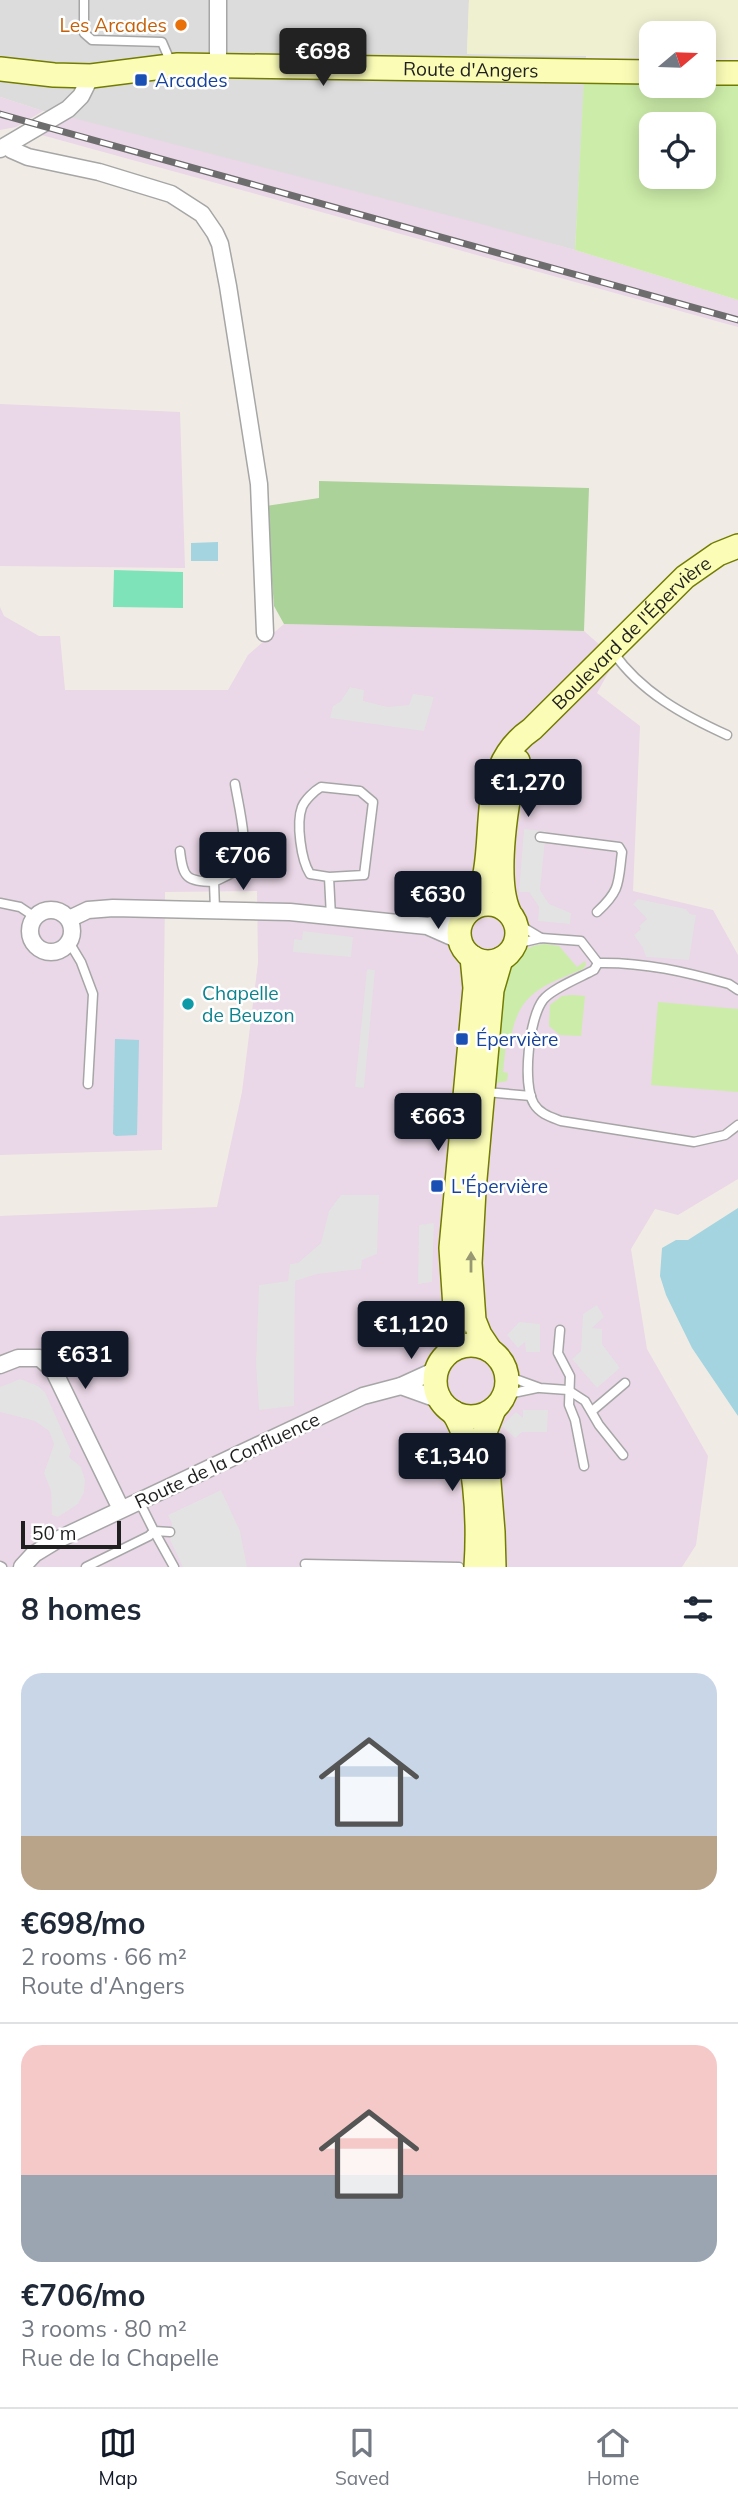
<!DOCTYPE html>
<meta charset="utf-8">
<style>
:root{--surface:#fff;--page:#f6f6f7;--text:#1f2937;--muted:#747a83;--line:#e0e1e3;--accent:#111827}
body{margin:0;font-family:Mulish,sans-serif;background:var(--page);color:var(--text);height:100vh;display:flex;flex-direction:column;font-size:26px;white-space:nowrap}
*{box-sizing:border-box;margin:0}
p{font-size:23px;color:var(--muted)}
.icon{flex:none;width:38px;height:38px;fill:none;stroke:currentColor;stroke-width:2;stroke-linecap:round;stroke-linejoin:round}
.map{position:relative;height:1567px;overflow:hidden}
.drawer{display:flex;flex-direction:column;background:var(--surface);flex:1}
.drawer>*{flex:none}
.needle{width:46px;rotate:71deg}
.buttons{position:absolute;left:639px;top:21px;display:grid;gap:14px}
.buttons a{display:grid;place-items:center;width:77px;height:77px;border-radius:14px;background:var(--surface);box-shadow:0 4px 18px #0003;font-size:35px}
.scale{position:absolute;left:21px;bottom:18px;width:100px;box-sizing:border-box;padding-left:7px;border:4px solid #1f1f1f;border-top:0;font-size:19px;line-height:24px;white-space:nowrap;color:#1f1f1f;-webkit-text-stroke:5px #fff;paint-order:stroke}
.price{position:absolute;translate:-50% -60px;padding:0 16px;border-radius:7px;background:var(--accent);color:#fff;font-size:23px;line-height:46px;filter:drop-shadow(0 2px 4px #0008)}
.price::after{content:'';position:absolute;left:50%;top:42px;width:21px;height:16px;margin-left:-10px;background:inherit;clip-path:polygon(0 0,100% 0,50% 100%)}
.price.active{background:#222;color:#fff}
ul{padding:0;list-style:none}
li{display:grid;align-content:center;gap:14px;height:371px;padding:0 21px}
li+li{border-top:2px solid var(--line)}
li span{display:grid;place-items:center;height:217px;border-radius:21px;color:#555}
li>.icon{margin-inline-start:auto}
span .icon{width:126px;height:126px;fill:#fffc;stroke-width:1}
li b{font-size:30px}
h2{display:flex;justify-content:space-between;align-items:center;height:84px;padding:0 21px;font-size:30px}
.menu{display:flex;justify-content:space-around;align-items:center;height:98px;border-top:2px solid var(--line);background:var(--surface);font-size:19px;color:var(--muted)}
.menu a{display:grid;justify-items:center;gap:4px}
.menu .active{color:var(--accent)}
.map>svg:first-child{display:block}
.residential{fill:#dddcdc}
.industrial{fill:#ead7e7}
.farmland{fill:#eff0d0}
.grass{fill:#cceda9;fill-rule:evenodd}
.forest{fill:#abd298}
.pitch{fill:#7fe3ba}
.parking{fill:#e3e3e3}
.water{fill:#a3d4e0}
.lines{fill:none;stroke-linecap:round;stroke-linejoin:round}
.lane-casing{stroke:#a6a6a6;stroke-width:11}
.street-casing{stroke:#a6a6a6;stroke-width:19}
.secondary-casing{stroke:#737c00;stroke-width:26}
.lane{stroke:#fff;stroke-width:8}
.street{stroke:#fff;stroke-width:16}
.secondary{stroke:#fbfdb7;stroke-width:23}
.rail-casing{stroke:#6d6d6d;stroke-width:7}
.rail{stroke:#fff;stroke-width:4.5;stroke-dasharray:13;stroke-linecap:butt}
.oneway{fill:#989973}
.food-dot{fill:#e8710a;stroke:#fff;stroke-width:2.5}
.transit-dot{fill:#1a4fb4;stroke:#fff;stroke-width:2.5}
.culture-dot{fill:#0f9aa8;stroke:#fff;stroke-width:2.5}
.labels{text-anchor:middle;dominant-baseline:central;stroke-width:5;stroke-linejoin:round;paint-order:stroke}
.food-label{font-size:19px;fill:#c56008;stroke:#fff;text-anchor:end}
.street-label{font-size:19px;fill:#1f1f1f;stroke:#fff}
.transit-label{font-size:19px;fill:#164399;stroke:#fff;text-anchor:start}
.culture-label{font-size:19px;fill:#0d838f;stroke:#fff;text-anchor:start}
</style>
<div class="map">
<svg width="738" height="1567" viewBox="0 0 738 1567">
<rect width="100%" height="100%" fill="#f0ece5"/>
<!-- residential -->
<polygon class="residential" points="0,0 469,0 467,54 586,56 575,250 43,111 0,97"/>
<!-- industrial -->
<g class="industrial">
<polygon points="0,97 43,111 16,127 0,130"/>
<polygon points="69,117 474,222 575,250 738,300 738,327 38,134"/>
<polygon points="0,404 180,412 185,568 0,566"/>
<polygon points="0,607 4,616 39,636 60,636 65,690 228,690 248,655 284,624 584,631 601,646 613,664 597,693 640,726 633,891 713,910 738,955 738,1179 678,1215 655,1209 631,1249 647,1349 708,1456 696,1545 682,1567 0,1567 0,1216 217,1207 242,1092 258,963 257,891 165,892 162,1150 0,1155"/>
</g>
<!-- farmland -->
<polygon class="farmland" points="469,0 738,0 738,58 704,58 704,33 651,33 651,57 467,54"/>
<!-- grass -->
<g class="grass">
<path d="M584 79 651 80V86H704V81L738 82V300L575 250ZM651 124H704V177H651Z"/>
<path d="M545 944 559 946 577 967 585 961 586 965 583 969C540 987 517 993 510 1044H506L503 1072 508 1073 507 1081 497 1083 493 1079C495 1037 486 948 545 944Z"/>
<polygon points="572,995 585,996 581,1036 560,1035 549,1026 550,1005 562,996"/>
<polygon points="658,1002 738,1009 738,1092 651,1085"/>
</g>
<!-- forest -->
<polygon class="forest" points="319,481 589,488 584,631 284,624 274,606 266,506 319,498"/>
<!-- pitch -->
<polygon class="pitch" points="114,570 183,572 183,608 113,607"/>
<!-- parking -->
<g class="parking">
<polygon points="350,687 364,690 363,701 388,707 409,705 413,694 434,697 424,731 330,718 333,706 341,701"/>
<polygon points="524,829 546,831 540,890 549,904 571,913 570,924 538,921 539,907 529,892 519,892"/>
<polygon points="638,899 686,909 690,914 696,915 689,960 646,957 643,948 634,935 641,929 639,926 647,919 633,904"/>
<polygon points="303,931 353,937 351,957 293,952 294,939 302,940"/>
<polygon points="367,969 375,970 364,1088 355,1087"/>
<polygon points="341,1195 379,1195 377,1254 362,1260 361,1269 317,1274 295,1281 294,1406 259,1410 256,1364 259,1285 288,1281 290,1264 298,1263 321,1243 329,1211"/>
<polygon points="434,1223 432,1282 418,1284 419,1225"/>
<polygon points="597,1305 604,1317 592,1328 602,1329 602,1344 620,1368 597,1388 572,1359 581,1351 583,1314"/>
<polygon points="519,1322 540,1324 540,1352 526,1352 525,1342 518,1348 507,1335"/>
<polygon points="20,1379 38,1386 45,1392 71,1451 69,1457 81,1467 85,1480 84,1492 78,1504 58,1517 52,1515 51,1491 44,1473 54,1444 49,1431 35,1421 0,1412 0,1387"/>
<polygon points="523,1410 548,1410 547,1432 522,1432 515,1438 502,1426 516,1412 523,1418"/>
<polygon points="221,1490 240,1531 247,1567 183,1567 170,1540 172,1524 168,1515"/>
</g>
<!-- water -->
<g class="water">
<polygon points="218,542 218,561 191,561 191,543"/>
<polygon points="115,1039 139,1040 137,1135 116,1136 113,1134"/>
<polygon points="738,1208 738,1416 692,1348 666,1295 660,1276 662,1248 676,1240 688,1240"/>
</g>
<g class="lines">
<!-- lane casing -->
<g class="lane-casing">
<g id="lane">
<polyline points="84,0 84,33 92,40 162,42 171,63"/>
<path d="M613 652C641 692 683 715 727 735"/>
<path d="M540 837 619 847 622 852C618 883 621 890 597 912"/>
<path d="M180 851C183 878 186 881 214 882"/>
<path d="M329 877 310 874C301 860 296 823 302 807 305 800 314 791 321 787L360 791 373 802 364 875 329 877 331 917"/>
<polyline points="0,903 20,907 35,917"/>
<path d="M215 910 214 882C221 878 233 874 239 868 251 853 238 803 235 784"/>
<polyline points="516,923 541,938"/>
<polyline points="69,942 81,962 93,994 88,1084"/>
<path d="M515 944 541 938 581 941 598 963C644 962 686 972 729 984L738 990"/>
<path d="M598 963 594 970C581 977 551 989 543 1000 529 1018 522 1084 534 1104 540 1114 551 1117 561 1121L694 1142 725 1135 738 1125"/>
<polyline points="486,1092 531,1096"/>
<polyline points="560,1330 558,1353 570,1376 569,1405 575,1420 584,1466"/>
<polyline points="507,1376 540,1388 568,1390 585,1401 599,1425 623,1455"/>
<polyline points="504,1395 537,1388"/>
<polyline points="592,1411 625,1383"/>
<polyline points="139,1501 154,1531 170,1532"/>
<polyline points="305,1564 459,1567"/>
<polyline points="0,1566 2,1567"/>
<polyline points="86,1567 149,1536 154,1531 174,1567"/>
</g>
</g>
<!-- street casing -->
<g class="street-casing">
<g id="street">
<polyline points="218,0 218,65"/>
<polyline points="7,146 12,150 28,157 99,172 171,194 202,214 215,233 220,244 228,286 259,484 265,633"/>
<polyline points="0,149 68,109 81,96 91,76"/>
<circle cx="51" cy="931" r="21"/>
<polyline points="69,919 88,910 113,908 290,912 427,926 461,941"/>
<polyline points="429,926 464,916"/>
<polyline points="0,1365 18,1358 40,1358 54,1371 121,1509"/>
<polyline points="401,1386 440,1400"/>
<polyline points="22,1567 34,1554 57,1540 363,1396 401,1386 436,1370"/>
</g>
</g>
<!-- secondary casing -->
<g class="secondary-casing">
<g id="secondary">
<path id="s1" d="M0 69 54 75 91 76 178 65 651 72"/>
<polyline points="704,73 738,73"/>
<circle cx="488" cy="933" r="29"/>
<path id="s2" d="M474 907C504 850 469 772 532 729L685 577 718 554 738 546"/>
<path d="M509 912C494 879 506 796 518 761"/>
<circle cx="471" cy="1381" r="36"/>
<polyline points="490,1350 480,1335 474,1320 470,1263 474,1190 492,990 501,959"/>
<polyline points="449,1352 456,1322 451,1248 475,988 472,957"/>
<path d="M453 1412C477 1449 479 1523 476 1567"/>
<polyline points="494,1567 493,1532 485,1432 494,1409"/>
</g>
</g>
<!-- lane -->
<use href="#lane" class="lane"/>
<!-- street -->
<use href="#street" class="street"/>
<!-- secondary -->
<use href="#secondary" class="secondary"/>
<!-- rail casing -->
<g class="rail-casing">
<polyline id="rail" points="0,114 738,320"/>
</g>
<!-- rail -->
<use href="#rail" class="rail"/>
</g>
<!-- one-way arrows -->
<defs><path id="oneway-solid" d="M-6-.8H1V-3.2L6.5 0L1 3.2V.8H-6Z" transform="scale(1.75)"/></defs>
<use class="oneway" href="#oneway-solid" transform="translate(471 1262) rotate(-90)"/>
<!-- markers -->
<circle class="food-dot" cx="181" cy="25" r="7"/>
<g class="transit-dot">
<rect x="134" y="73" width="14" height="14" rx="3.5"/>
<rect x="455" y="1032" width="14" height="14" rx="3.5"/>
<rect x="430" y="1179" width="14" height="14" rx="3.5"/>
</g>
<circle class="culture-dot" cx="188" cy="1004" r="7"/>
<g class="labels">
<!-- food labels -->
<g class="food-label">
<text x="167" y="25">Les Arcades</text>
</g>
<!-- street labels -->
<g class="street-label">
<text stroke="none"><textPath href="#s1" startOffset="472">Route d'Angers</textPath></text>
<text stroke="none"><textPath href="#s2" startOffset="332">Boulevard de l'Épervière</textPath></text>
<text transform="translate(227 1460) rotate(-25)">Route de la Confluence</text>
</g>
<!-- transit labels -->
<g class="transit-label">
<text x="155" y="80">Arcades</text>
<text x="476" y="1039">Épervière</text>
<text x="451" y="1186">L'Épervière</text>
</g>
<!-- culture labels -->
<g class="culture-label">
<text x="202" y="993">Chapelle<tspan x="202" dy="22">de Beuzon</tspan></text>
</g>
</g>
</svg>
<div class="buttons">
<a><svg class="needle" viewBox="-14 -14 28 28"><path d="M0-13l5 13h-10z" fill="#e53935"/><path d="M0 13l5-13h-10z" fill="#747a83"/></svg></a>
<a><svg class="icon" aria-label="locate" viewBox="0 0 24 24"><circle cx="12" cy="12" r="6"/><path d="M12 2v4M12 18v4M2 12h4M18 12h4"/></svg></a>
</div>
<div class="scale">50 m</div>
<b class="price active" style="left:323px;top:88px">€698</b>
<b class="price" style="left:528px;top:819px">€1,270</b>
<b class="price" style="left:243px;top:892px">€706</b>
<b class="price" style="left:438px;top:931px">€630</b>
<b class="price" style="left:438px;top:1153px">€663</b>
<b class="price" style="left:411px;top:1361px">€1,120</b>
<b class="price" style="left:85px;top:1391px">€631</b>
<b class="price" style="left:452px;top:1493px">€1,340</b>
</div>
<section class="drawer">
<h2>8 homes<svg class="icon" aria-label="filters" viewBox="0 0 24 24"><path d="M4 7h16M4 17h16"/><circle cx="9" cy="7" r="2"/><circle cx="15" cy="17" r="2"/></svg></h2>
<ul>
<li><span style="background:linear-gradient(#c9d6e8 75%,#b9a48a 0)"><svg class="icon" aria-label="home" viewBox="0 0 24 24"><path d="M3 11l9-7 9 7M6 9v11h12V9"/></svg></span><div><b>€698/mo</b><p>2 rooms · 66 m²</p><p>Route d'Angers</p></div></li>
<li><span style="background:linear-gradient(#f6c9c9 60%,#9aa5b1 0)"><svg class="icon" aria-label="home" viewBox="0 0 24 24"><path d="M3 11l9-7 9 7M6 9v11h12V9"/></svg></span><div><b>€706/mo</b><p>3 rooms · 80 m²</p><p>Rue de la Chapelle</p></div></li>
</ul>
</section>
<nav class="menu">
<a class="active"><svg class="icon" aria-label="map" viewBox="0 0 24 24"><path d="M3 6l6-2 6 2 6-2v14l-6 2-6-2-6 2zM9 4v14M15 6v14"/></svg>Map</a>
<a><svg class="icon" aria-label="saved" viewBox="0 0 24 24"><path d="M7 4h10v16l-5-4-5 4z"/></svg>Saved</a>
<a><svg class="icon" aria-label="home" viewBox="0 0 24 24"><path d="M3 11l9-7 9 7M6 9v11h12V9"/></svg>Home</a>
</nav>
